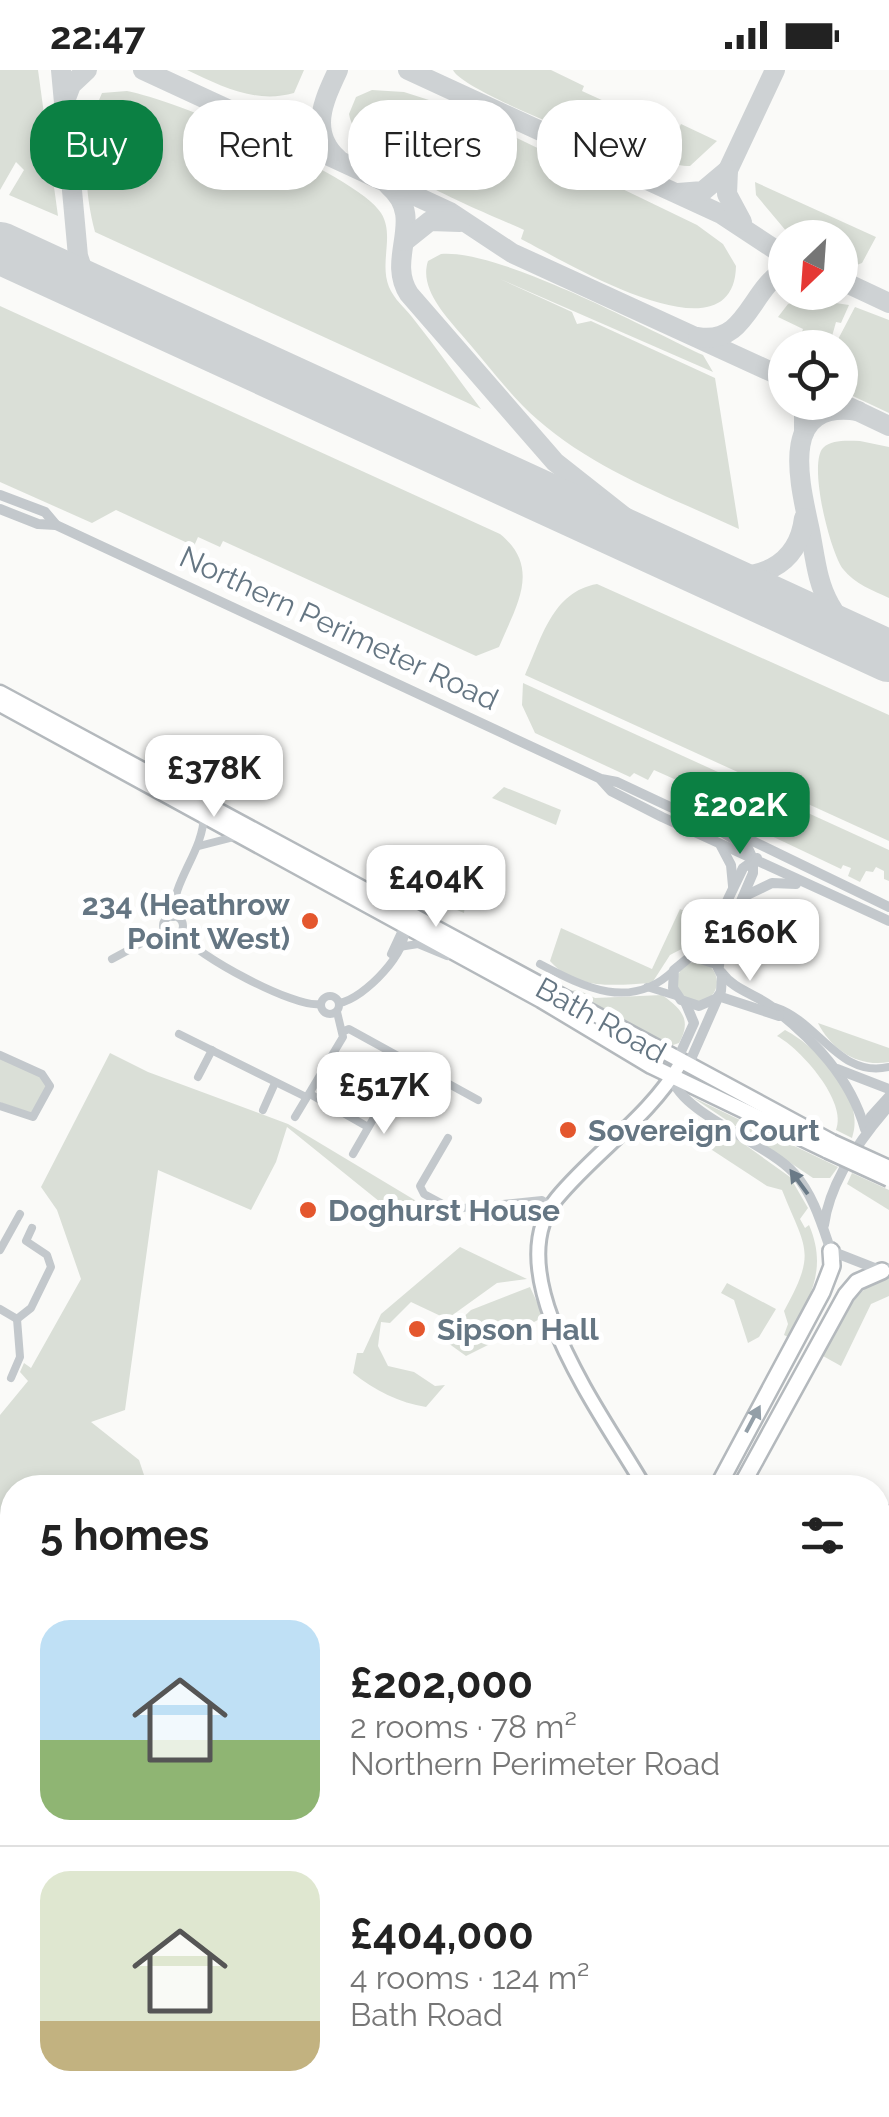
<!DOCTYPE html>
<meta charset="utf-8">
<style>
:root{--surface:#fff;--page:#f6f6f6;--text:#222;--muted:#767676;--line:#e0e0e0;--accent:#0b8043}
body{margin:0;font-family:Raleway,sans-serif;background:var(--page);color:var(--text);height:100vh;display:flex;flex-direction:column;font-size:38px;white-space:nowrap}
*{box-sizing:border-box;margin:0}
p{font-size:32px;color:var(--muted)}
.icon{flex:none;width:55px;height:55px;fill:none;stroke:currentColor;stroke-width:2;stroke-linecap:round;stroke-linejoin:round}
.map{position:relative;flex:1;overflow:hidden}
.details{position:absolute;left:0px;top:1405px;width:890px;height:642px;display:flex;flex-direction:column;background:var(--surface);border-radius:40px 40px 0 0;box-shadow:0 5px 15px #0003}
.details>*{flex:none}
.guide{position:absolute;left:30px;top:30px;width:830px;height:90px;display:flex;gap:20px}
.needle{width:65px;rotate:205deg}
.fabs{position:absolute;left:768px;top:150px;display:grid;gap:20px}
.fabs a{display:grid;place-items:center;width:90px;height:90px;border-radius:50%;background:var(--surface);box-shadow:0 5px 15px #0003;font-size:50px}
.price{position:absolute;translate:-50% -85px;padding:0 22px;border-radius:20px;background:#fff;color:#222;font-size:32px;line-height:65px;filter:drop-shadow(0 2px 5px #0008)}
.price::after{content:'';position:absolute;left:50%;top:60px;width:30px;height:22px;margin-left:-15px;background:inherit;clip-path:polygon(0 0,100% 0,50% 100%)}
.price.current{background:var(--accent);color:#fff}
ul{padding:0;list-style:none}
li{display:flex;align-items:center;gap:30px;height:250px;padding:0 40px}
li+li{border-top:2px solid var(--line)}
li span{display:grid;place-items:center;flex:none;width:280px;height:200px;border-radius:30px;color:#555}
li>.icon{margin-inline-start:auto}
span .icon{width:120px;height:120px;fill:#fffc;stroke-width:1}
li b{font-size:42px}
h2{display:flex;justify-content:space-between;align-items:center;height:120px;padding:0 40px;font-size:42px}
.chip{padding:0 35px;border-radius:40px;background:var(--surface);box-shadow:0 5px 15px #0003;font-size:35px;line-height:90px}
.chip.current{background:var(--accent);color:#fff}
.status{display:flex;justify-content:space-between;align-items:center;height:70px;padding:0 50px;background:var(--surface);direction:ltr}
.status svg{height:28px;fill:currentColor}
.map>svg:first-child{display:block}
.green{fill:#dadfd7}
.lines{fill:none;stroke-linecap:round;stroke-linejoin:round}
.taxiway{stroke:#ced2d4;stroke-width:20}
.runway{stroke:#ced2d4;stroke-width:52}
.primary-casing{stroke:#b5babe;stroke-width:18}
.trunk-casing{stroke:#b4b9bd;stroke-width:19}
.motorway-casing{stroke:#b4b9bd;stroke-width:20}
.minor{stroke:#c3c8cc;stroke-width:8}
.tertiary{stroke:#c3c8cc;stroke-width:10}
.primary{stroke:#fff;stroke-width:12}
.trunk{stroke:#fff;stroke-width:14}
.motorway{stroke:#fff;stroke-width:15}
.trunk-bridge-casing{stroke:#b4b9bd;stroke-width:19;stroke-linecap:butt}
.trunk-bridge{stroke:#fff;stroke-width:14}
.oneway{fill:#6a7a87}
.oneway2{fill:#939fa8}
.poi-dot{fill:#e4572e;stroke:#fff;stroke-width:4}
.labels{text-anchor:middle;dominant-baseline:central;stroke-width:10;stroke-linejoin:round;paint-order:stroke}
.street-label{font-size:30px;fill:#657683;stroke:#fff}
.poi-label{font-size:30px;font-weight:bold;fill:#657683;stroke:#fff;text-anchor:start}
</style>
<div class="status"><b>22:47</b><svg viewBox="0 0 49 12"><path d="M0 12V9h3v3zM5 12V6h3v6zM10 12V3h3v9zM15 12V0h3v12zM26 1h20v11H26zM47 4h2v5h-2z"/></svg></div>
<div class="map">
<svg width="889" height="2047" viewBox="0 0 889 2047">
<rect width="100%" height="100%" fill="#fafaf8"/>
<!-- green -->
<g class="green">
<polygon points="0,0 38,0 58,146 9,125 24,100 16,92 0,120"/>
<path d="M187 0H304L294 23C255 34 221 16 187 0Z"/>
<path d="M453 0H551L584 16 582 21 676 64 681 54 717 71 690 96C655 97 464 24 453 0Z"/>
<path d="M372 20 404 22 457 39 697 155 723 174 736 196C734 296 563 190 521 169L524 160C481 140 357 94 349 44L356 27Z"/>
<path d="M127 21C175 30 358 105 381 143 395 165 379 192 389 217 394 229 404 237 412 247 436 277 458 309 481 339L95 162C83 116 82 66 102 23Z"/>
<polygon points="755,112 876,167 862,193 854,196 840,192 840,168 796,167 787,162 756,125"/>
<path d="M441 184C500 179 645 258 703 285L713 302 500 209 572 242 577 254 591 251 715 308 739 459C670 427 595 400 538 350 509 325 486 292 461 264 445 245 419 218 428 191Z"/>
<polygon points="809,229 849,235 841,253 836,252 829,277 797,277 803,259 778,247 788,234"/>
<path d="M0 236 500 464C542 498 516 536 499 577L476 586 223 471 220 477 198 467 194 476 116 440 92 453 0 412Z"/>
<polygon points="855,237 889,250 889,343 840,320 840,278 834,277"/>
<path d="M860 371 889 377V528C872 520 855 514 843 499 830 482 808 394 823 378 832 369 848 371 860 371Z"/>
<path d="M597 514 889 645V771L525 605C542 568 552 522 597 514Z"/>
<polygon points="523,613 889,780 889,811 884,809 884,801 876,797 873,802 866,801 860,812 848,806 851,798 843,795 841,799 689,727 692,717 654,700 648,710 634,703 630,707 535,663 522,635"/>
<polygon points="504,717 561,740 556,755 492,728"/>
<polygon points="435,816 466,828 464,843 429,828 427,821"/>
<path d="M680 839 707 852 697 871 670 885 652 913C615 915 577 921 550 891L561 858 652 899Z"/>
<circle cx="697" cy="912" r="20"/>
<path d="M578 920 595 928 662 925C682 939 692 950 679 973L670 976 569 921Z"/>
<path d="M818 953 889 978V992C858 998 831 979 818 953Z"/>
<path d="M785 960C818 977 867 1029 852 1068L836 1060C848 1032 801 979 777 966Z"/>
<polygon points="110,983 148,1002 288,1054 433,1141 385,1136 287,1057 276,1092 251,1140 158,1100 125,1340 91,1352 139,1390 148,1417 12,1418 12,1853 0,1844 0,1345 28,1311 20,1302 24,1293 31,1298 81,1209 57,1140 41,1117"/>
<polygon points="0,988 39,1005 47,1017 36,1041 26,1044 0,1032"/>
<polygon points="692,1027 838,1097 830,1108 813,1108"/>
<path d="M723 1059 790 1107 808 1138 800 1149 805 1158 809 1155C828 1199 810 1229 788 1267L784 1265 788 1254 784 1241C817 1181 806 1180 782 1120L767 1116 709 1078 712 1065Z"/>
<polygon points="852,1103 889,1120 889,1140 847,1114"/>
<path d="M460 1177 527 1209 497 1213 447 1249 411 1232 390 1253 381 1252 378 1276 388 1296 414 1302 435 1316 445 1315 426 1337C400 1333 374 1320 353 1303L357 1283H363L381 1244Z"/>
<path d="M889 1206V1226L871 1234 841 1296 823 1286C840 1256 853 1215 889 1206Z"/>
<polygon points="727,1213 776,1239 759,1267 748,1273 734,1230 721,1223"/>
<polygon points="530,1217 544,1247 466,1286 441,1268 471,1240"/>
<polygon points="0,1857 12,1866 12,2035 151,2035 145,2047 0,2047"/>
<polygon points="329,2035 483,2035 480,2047 356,2047"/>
<polygon points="546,2035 665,2035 664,2047 543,2047"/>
</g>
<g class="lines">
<!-- taxiway -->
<g class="taxiway">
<polyline points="61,0 78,186 85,207 103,225"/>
<polyline points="143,0 450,142 512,183 785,308"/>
<path d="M338 0C324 30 308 62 338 89"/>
<polyline points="408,0 721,144 785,186"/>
<polyline points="65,31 71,15 87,0"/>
<polyline points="728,100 775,0"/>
<path d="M389 116C427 149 385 187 409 224L555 392 679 490"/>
<polyline points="678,123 703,121 728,100 727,124 742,152"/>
<polyline points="405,171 430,151 460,152"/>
<polyline points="840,210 889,233"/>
<path d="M698 267C747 275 750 219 785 200"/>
<polyline points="849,337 889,356"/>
<path d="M858 341C777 329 800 414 810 461 815 486 817 513 830 535 840 554 855 567 873 579"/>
<polyline points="804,362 804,332"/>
<path d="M712 505C756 512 798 498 804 448"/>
</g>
<!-- runway -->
<polyline class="runway" points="0,178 889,586"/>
<!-- primary casing -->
<g class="primary-casing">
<g id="primary">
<path d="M645 1418C606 1349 494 1204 557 1128 595 1082 650 1046 680 994"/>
<polyline points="742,2047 744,2035"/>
</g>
</g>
<!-- trunk casing -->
<g class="trunk-casing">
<g id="trunk">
<polyline points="0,623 832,1072"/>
<polyline points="0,634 541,930 651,996 828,1081"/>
</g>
</g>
<!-- motorway casing -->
<g class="motorway-casing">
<g id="motorway">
<polyline points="717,1418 822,1222 832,1196 831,1181"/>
<polyline points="740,1418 846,1225 857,1212 882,1201"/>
<polyline points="507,2047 511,2035"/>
<polyline points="529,2047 533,2035"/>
</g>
</g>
<!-- minor -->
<g class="minor">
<polyline points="199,776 238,766"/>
<circle cx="173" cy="856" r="10"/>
<path d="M173 847C172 810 203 783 204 745"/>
<path d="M180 863C195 885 296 939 320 934"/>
<polyline points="399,877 418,874 447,886"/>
<polyline points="391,884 404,856"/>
<polyline points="112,889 164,861"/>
<path d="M540 894C584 917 631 942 674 900"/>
<polyline points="647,917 676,926"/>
<circle cx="330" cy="935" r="9"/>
<path d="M339 933C364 929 411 880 405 855"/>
<path d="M775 937C819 951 839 1009 889 997"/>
<polyline points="344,961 349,959 478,1030"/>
<polyline points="179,964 306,1027"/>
<polyline points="0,985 42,1004 50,1016 33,1047 0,1036"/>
<polyline points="198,1007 212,980"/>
<polyline points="310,1024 368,1057"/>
<polyline points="263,1040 275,1013"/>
<polyline points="295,1047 343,967 337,942"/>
<polyline points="865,1059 870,1046 889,1025"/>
<polyline points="448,1068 420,1116 424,1124 452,1139"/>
<polyline points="353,1084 383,1032"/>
<polyline points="433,1141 542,1130 551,1136"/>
<polyline points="0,1180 20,1144"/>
<polyline points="0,1239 17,1249"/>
<polyline points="17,1249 31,1238 51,1197 47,1185 26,1171 32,1158"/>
<polyline points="11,1308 20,1287 17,1249"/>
<polyline points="878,1454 889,1438"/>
<polyline points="878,1625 889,1609"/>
<polyline points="878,1659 889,1667"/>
<polyline points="878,1715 889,1699"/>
<polyline points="262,2047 266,2035"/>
</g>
<!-- tertiary -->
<g class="tertiary">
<polyline points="0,425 45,442 56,455 601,709 617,712 717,759 728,759 889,837"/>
<polyline points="0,439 38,454 56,455"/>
<polyline points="601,710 611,721 662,747 889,851"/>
<polyline points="717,759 748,778 753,789"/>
<polyline points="721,776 731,795 733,816"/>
<polyline points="743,827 772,813 796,814"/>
<polyline points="719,896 721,878 753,803 753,789"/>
<path d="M721 902C735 921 754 923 772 937 814 970 850 1007 865 1059"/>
<polyline points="718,926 779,946"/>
<polyline points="715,929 699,936 681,930 673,918 674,900 707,873 743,798 757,788"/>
<polyline points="686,934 694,953 679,986 680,994 691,989 721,921 722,906 716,894 692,886"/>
<polyline points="837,999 889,1019"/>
<path d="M672 1008C682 1044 767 1073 794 1103 813 1124 822 1155 831 1181L882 1201 889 1199"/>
<path d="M824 1155C830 1110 861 1068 889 1036"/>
<polyline points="0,1849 12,1858"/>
<polyline points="310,2035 338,2047"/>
</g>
<!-- primary -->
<use href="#primary" class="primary"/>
<!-- trunk -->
<use href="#trunk" class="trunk"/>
<!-- motorway -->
<use href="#motorway" class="motorway"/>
<!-- trunk-bridge casing -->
<g class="trunk-bridge-casing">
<g id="trunk-bridge">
<polyline points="832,1072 889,1098"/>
<polyline points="828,1081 889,1109"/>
</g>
</g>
<!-- trunk-bridge -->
<use href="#trunk-bridge" class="trunk-bridge"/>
</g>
<!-- one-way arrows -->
<defs><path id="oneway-solid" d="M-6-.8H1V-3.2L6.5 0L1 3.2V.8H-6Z" transform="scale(2.5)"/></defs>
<use class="oneway" href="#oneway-solid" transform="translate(799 1112) rotate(-126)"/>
<use class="oneway2" href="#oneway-solid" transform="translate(753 1349) rotate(-62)"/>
<!-- markers -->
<g class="poi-dot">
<circle cx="310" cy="851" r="10"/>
<circle cx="568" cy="1060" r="10"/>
<circle cx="308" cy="1140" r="10"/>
<circle cx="417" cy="1259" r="10"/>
</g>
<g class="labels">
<!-- street labels -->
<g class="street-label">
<text transform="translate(339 558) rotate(25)">Northern Perimeter Road</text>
<text transform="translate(601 950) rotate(29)">Bath Road</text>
</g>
<!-- poi labels -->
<g class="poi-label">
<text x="290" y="834" text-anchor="end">234 (Heathrow<tspan x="290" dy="34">Point West)</tspan></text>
<text x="588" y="1060">Sovereign Court</text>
<text x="328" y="1140">Doghurst House</text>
<text x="437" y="1259">Sipson Hall</text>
</g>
</g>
</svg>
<div class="fabs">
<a><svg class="needle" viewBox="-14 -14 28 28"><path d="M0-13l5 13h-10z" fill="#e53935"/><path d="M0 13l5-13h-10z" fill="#767676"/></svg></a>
<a><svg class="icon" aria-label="locate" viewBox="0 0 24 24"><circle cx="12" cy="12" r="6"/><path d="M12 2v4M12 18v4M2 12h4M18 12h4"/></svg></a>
</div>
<b class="price" style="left:214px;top:750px">£378K</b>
<b class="price current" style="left:740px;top:787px">£202K</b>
<b class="price" style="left:436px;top:860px">£404K</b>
<b class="price" style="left:750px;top:914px">£160K</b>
<b class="price" style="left:384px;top:1067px">£517K</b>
<div class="guide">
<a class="chip current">Buy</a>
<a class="chip">Rent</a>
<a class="chip">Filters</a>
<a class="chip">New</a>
</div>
<section class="details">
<h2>5 homes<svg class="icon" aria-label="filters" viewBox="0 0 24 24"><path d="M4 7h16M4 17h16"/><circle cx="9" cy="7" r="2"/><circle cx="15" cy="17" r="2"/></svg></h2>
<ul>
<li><span style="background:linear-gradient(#bfe0f5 60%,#8fb573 0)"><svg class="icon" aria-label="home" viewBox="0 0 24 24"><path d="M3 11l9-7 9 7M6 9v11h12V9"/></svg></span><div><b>£202,000</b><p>2 rooms · 78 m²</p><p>Northern Perimeter Road</p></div></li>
<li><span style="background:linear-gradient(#dfe7d0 75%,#c2b280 0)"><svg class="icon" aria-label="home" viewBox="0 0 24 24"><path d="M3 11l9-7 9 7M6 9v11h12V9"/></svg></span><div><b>£404,000</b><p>4 rooms · 124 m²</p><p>Bath Road</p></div></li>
</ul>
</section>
</div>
